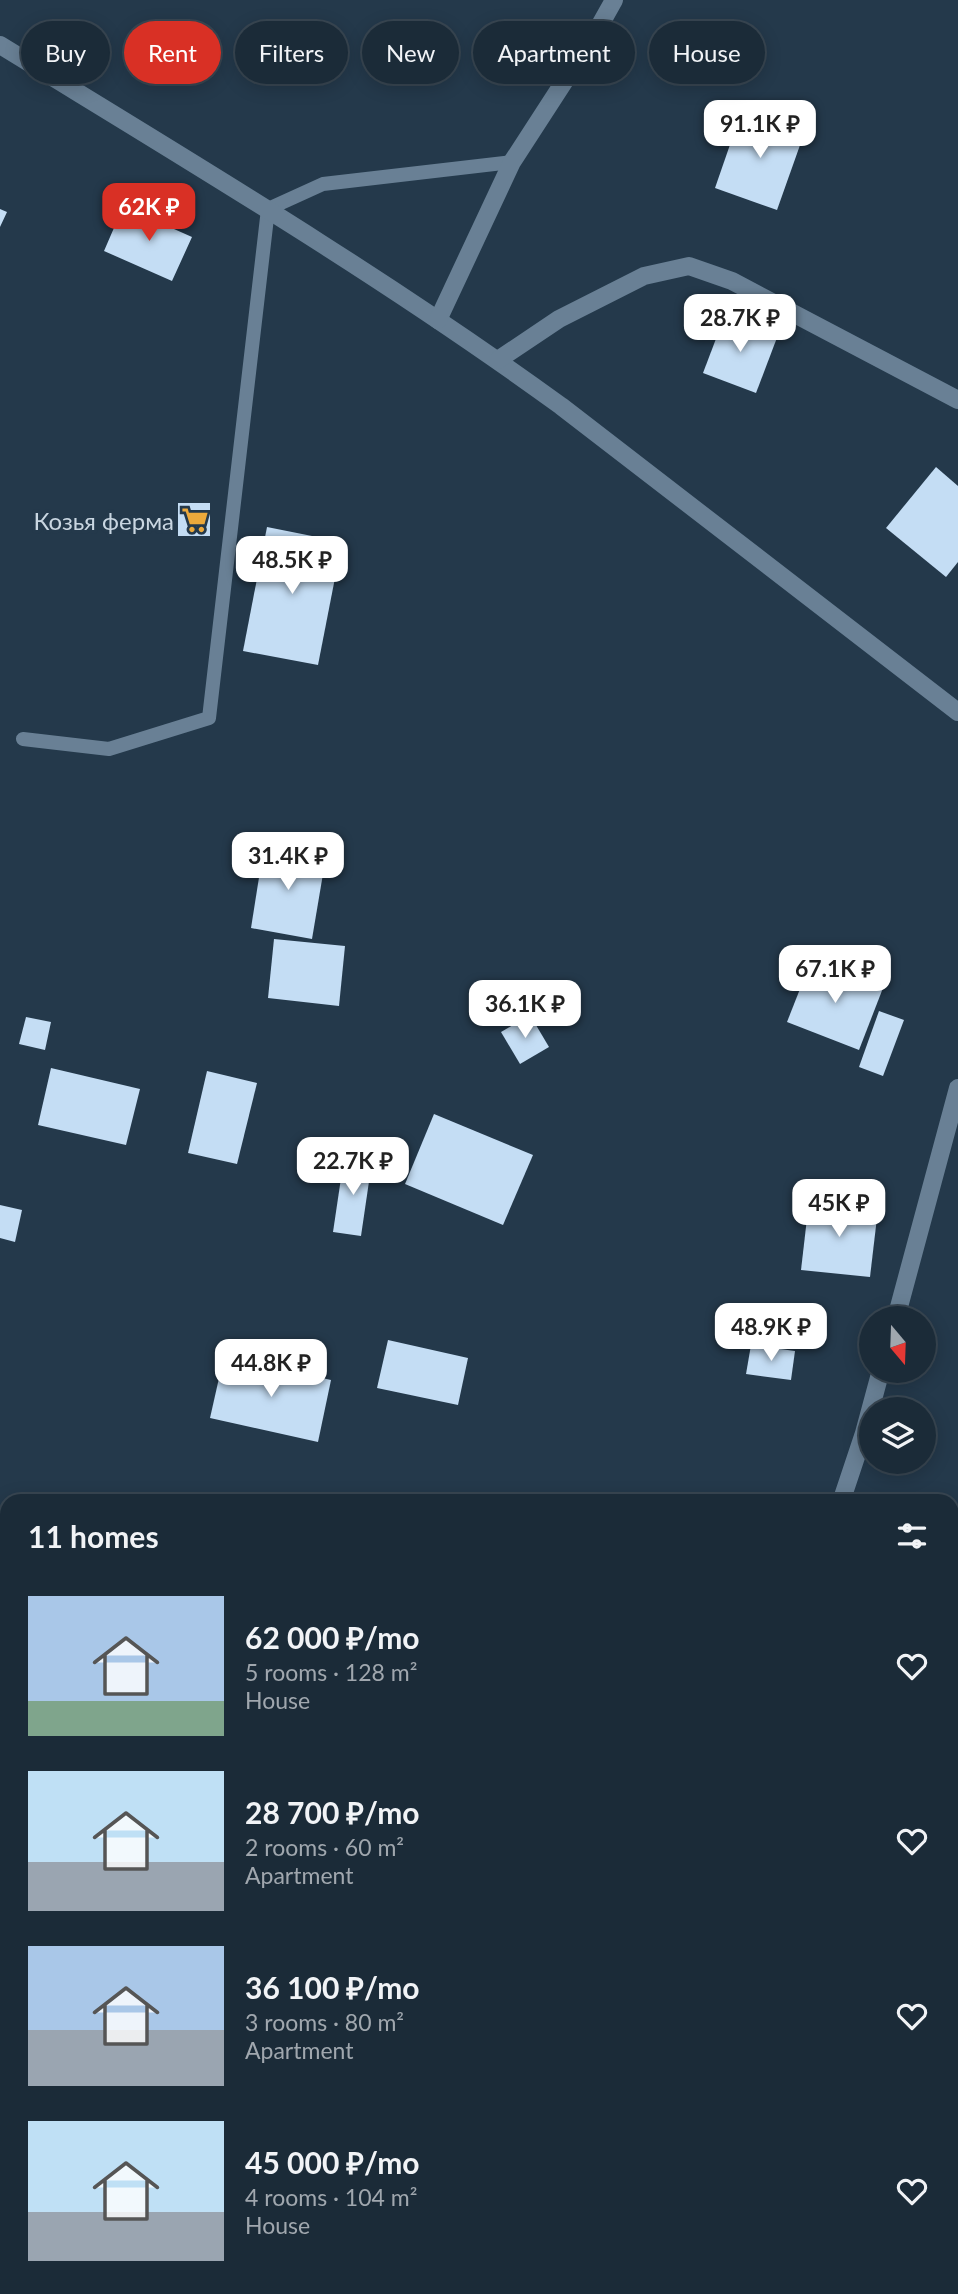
<!DOCTYPE html>
<meta charset="utf-8">
<style>
:root{--surface:#1b2b38;--page:#243340;--text:#f1f3f6;--muted:#a0a7ae;--line:#394753;--accent:#d93025}
body{margin:0;font-family:Lato,sans-serif;background:var(--page);color:var(--text);height:100vh;display:flex;flex-direction:column;font-size:26px;white-space:nowrap}
*{box-sizing:border-box;margin:0}
p{font-size:23px;color:var(--muted)}
.icon{flex:none;width:38px;height:38px;fill:none;stroke:currentColor;stroke-width:2;stroke-linecap:round;stroke-linejoin:round}
.map{position:relative;flex:1;overflow:hidden}
.details{position:absolute;left:0px;top:1494px;width:959px;height:800px;display:flex;flex-direction:column;background:var(--surface);border-radius:21px 21px 0 0;box-shadow:0 4px 18px #0003,0 0 0 2px var(--line)}
.details>*{flex:none}
.guide{position:absolute;left:21px;top:21px;width:917px;height:63px;display:flex;gap:14px}
.needle{width:46px;rotate:161deg}
.fabs{position:absolute;left:859px;top:1306px;display:grid;gap:14px}
.fabs a{display:grid;place-items:center;width:77px;height:77px;border-radius:50%;background:var(--surface);box-shadow:0 4px 18px #0003,0 0 0 2px var(--line);font-size:35px}
.price{position:absolute;translate:-50% -60px;padding:0 16px;border-radius:14px;background:#fff;color:#222;font-size:23px;line-height:46px;filter:drop-shadow(0 2px 4px #0008)}
.price::after{content:'';position:absolute;left:50%;top:42px;width:21px;height:16px;margin-left:-10px;background:inherit;clip-path:polygon(0 0,100% 0,50% 100%)}
.price.active{background:var(--accent);color:#fff}
ul{padding:0;list-style:none}
li{display:flex;align-items:center;gap:21px;height:175px;padding:0 28px}
li span{display:grid;place-items:center;flex:none;width:196px;height:140px;border-radius:0px;color:#555}
li>.icon{margin-inline-start:auto}
span .icon{width:84px;height:84px;fill:#fffc;stroke-width:1}
li b{font-size:30px}
h2{display:flex;justify-content:space-between;align-items:center;height:84px;padding:0 28px;font-size:30px}
.tag{padding:0 24px;border-radius:32px;background:var(--surface);box-shadow:0 4px 18px #0003,0 0 0 2px var(--line);font-size:24px;line-height:63px}
.tag.active{background:var(--accent);color:#fff}
.map>svg:first-child{display:block}
.building{fill:#c4ddf4}
.lines{fill:none;stroke-linecap:round;stroke-linejoin:round}
.lane{stroke:#698095;stroke-width:14}
.street{stroke:#698095;stroke-width:18}
.labels{text-anchor:middle;dominant-baseline:central;stroke-width:7;stroke-linejoin:round;paint-order:stroke}
.poi-label{font-size:24px;fill:#c9d6e1;stroke:#24394b;text-anchor:end}
</style>
<div class="map">
<svg width="958" height="2294" viewBox="0 0 958 2294">
<rect width="100%" height="100%" fill="#24394b"/>
<!-- building -->
<g class="building">
<polygon points="742,110 805,131 777,210 715,188"/>
<polygon points="123,207 157,222 161,214 177,221 174,229 192,237 172,281 104,251"/>
<polygon points="0,209 7,212 0,227"/>
<polygon points="725,315 778,335 756,393 703,373"/>
<polygon points="936,467 958,486 958,562 946,577 886,528"/>
<rect x="178" y="503" width="32" height="33"/>
<polygon points="267,527 342,542 318,665 243,651"/>
<polygon points="264,846 326,856 312,939 251,928"/>
<polygon points="274,939 345,946 339,1006 268,998"/>
<polygon points="811,961 883,988 859,1050 787,1022"/>
<polygon points="879,1011 904,1020 883,1076 859,1067"/>
<polygon points="530,1015 549,1047 520,1064 501,1032"/>
<polygon points="26,1017 51,1022 45,1050 19,1044"/>
<polygon points="51,1068 140,1089 126,1145 38,1125"/>
<polygon points="207,1071 257,1083 237,1164 188,1153"/>
<polygon points="434,1114 533,1155 503,1225 405,1184"/>
<polygon points="344,1158 372,1161 361,1236 333,1232"/>
<polygon points="809,1201 878,1209 870,1277 801,1270"/>
<polygon points="0,1205 22,1210 15,1242 0,1238"/>
<polygon points="388,1340 468,1358 458,1405 377,1388"/>
<polygon points="751,1345 795,1351 791,1380 746,1374"/>
<polygon points="224,1356 331,1380 318,1442 210,1418"/>
</g>
<g class="lines">
<!-- lane -->
<polyline class="lane" points="23,739 109,749 209,718 268,209 323,184 512,162"/>
<!-- street -->
<g class="street">
<path d="M0 45C189 161 381 275 561 406L958 712"/>
<polyline points="438,320 512,162 595,34 614,0"/>
<polyline points="498,360 559,319 644,276 689,266 732,281 958,400"/>
<polyline points="896,1318 958,1088"/>
<polyline points="841,1502 864,1433 881,1370"/>
<polyline points="952,1589 958,1589"/>
</g>
</g>
<!-- icons -->
<defs>
<g id="supermarket-bare" transform="scale(2.1)"><path d="M-6-5.5h2.5l.6 2H6L4.5 2H-2.5L-4.4-4H-6ZM-1.5 3.2a1.3 1.3 0 1 0 .1 0ZM3 3.2a1.3 1.3 0 1 0 .1 0Z" fill="#eca93b" stroke="#24394b" stroke-width="2.5" paint-order="stroke"/></g>
</defs>
<g fill-rule="evenodd">
<use href="#supermarket-bare" x="195" y="520"/>
</g>
<g class="labels">
<!-- poi labels -->
<g class="poi-label">
<text x="174" y="520">Козья ферма</text>
</g>
</g>
</svg>
<div class="fabs">
<a><svg class="needle" viewBox="-14 -14 28 28"><path d="M0-13l5 13h-10z" fill="#e53935"/><path d="M0 13l5-13h-10z" fill="#a0a7ae"/></svg></a>
<a><svg class="icon" aria-label="layers" viewBox="0 0 24 24"><path d="M12 4l9 5-9 5-9-5zM3 14l9 5 9-5"/></svg></a>
</div>
<b class="price" style="left:760px;top:160px">91.1K ₽</b>
<b class="price active" style="left:149px;top:243px">62K ₽</b>
<b class="price" style="left:740px;top:354px">28.7K ₽</b>
<b class="price" style="left:292px;top:596px">48.5K ₽</b>
<b class="price" style="left:288px;top:892px">31.4K ₽</b>
<b class="price" style="left:835px;top:1005px">67.1K ₽</b>
<b class="price" style="left:525px;top:1040px">36.1K ₽</b>
<b class="price" style="left:353px;top:1197px">22.7K ₽</b>
<b class="price" style="left:839px;top:1239px">45K ₽</b>
<b class="price" style="left:771px;top:1363px">48.9K ₽</b>
<b class="price" style="left:271px;top:1399px">44.8K ₽</b>
<div class="guide">
<a class="tag">Buy</a>
<a class="tag active">Rent</a>
<a class="tag">Filters</a>
<a class="tag">New</a>
<a class="tag">Apartment</a>
<a class="tag">House</a>
</div>
<section class="details">
<h2>11 homes<svg class="icon" aria-label="filters" viewBox="0 0 24 24"><path d="M4 7h16M4 17h16"/><circle cx="9" cy="7" r="2"/><circle cx="15" cy="17" r="2"/></svg></h2>
<ul>
<li><span style="background:linear-gradient(#a9c7e8 75%,#7fa58c 0)"><svg class="icon" aria-label="home" viewBox="0 0 24 24"><path d="M3 11l9-7 9 7M6 9v11h12V9"/></svg></span><div><b>62 000 ₽/mo</b><p>5 rooms · 128 m²</p><p>House</p></div><svg class="icon" aria-label="heart" viewBox="0 0 24 24"><path d="M12 20l-8-8c-3-5 5-10 8-4 3-6 11-1 8 4z"/></svg></li>
<li><span style="background:linear-gradient(#bfe0f5 65%,#9aa5b1 0)"><svg class="icon" aria-label="home" viewBox="0 0 24 24"><path d="M3 11l9-7 9 7M6 9v11h12V9"/></svg></span><div><b>28 700 ₽/mo</b><p>2 rooms · 60 m²</p><p>Apartment</p></div><svg class="icon" aria-label="heart" viewBox="0 0 24 24"><path d="M12 20l-8-8c-3-5 5-10 8-4 3-6 11-1 8 4z"/></svg></li>
<li><span style="background:linear-gradient(#a9c7e8 60%,#9aa5b1 0)"><svg class="icon" aria-label="home" viewBox="0 0 24 24"><path d="M3 11l9-7 9 7M6 9v11h12V9"/></svg></span><div><b>36 100 ₽/mo</b><p>3 rooms · 80 m²</p><p>Apartment</p></div><svg class="icon" aria-label="heart" viewBox="0 0 24 24"><path d="M12 20l-8-8c-3-5 5-10 8-4 3-6 11-1 8 4z"/></svg></li>
<li><span style="background:linear-gradient(#bfe0f5 65%,#9aa5b1 0)"><svg class="icon" aria-label="home" viewBox="0 0 24 24"><path d="M3 11l9-7 9 7M6 9v11h12V9"/></svg></span><div><b>45 000 ₽/mo</b><p>4 rooms · 104 m²</p><p>House</p></div><svg class="icon" aria-label="heart" viewBox="0 0 24 24"><path d="M12 20l-8-8c-3-5 5-10 8-4 3-6 11-1 8 4z"/></svg></li>
</ul>
</section>
</div>
